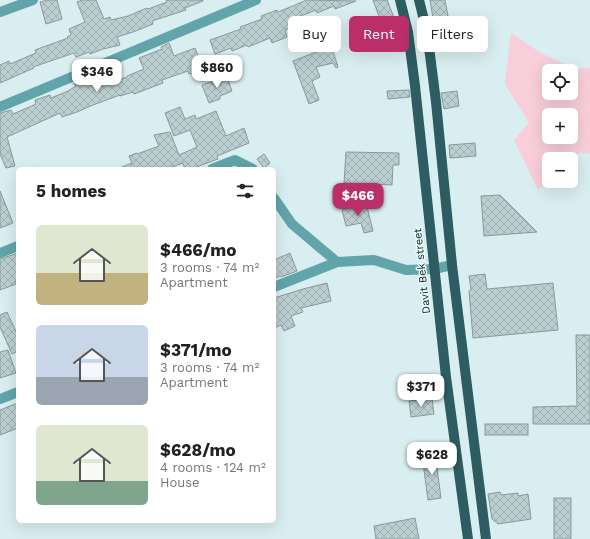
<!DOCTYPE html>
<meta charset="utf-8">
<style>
:root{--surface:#fff;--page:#f6f6f6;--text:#202124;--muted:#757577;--accent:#ba2f69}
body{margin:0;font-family:"Work Sans",sans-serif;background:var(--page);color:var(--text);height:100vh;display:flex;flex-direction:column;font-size:15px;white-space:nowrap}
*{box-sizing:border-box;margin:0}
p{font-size:13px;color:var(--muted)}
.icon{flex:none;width:22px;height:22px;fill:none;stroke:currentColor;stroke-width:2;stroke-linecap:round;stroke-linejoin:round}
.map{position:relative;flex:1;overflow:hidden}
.drawer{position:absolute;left:16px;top:167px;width:260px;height:356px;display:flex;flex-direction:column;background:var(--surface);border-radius:6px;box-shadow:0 4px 16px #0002}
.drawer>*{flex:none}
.banner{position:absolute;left:288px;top:16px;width:242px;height:36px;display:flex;gap:8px}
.buttons{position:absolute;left:542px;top:64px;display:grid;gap:8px}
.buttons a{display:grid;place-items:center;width:36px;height:36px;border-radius:6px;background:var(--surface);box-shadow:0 4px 16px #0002;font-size:20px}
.price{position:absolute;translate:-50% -34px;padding:0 9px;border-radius:8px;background:#fff;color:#222;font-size:13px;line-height:26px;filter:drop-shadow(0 1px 2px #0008)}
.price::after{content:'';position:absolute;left:50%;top:24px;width:12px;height:9px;margin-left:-6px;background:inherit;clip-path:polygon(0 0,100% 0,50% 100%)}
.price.selected{background:var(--accent);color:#fff}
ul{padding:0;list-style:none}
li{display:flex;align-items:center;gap:12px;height:100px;padding:0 20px}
li span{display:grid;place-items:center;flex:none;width:112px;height:80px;border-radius:6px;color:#555}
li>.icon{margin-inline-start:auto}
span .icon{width:48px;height:48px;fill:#fffc;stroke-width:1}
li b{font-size:17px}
h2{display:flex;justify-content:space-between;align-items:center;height:48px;padding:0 20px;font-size:17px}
.chip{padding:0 14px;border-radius:6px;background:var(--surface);box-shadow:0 4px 16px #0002;font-size:14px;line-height:36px}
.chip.selected{background:var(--accent);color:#fff}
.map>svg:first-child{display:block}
.grass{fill:#f7ced9;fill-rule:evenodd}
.building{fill:url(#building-cross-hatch);stroke:#869a9c}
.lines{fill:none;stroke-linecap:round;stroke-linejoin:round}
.street{stroke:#61a4aa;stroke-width:10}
.primary{stroke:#2d5d62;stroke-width:10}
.labels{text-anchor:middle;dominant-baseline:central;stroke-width:3;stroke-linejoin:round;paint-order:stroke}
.street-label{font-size:11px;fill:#151d1e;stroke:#e6fcfd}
</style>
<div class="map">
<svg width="590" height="539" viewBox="0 0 590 539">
<defs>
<pattern id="building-cross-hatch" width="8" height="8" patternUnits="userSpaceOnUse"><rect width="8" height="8" fill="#bbcfd1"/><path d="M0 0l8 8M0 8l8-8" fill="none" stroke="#a0b1b3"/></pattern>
</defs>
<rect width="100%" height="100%" fill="#d9eef0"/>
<!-- grass -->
<path class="grass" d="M511 33 541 53 574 69 590 68V154L580 152 571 160V159H549V180L538 190 514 140 529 123 505 84ZM549 71H571V93H549ZM549 115H571V137H549Z"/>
<!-- building -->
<g class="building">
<polygon points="47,0 57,0 62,19 46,24 40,2"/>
<polygon points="83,0 96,0 104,19 110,17 111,20 128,16 147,8 148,9 167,2 166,0 203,0 203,1 185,8 186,10 152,21 153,24 133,32 117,37 120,45 103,49 90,54 89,52 76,57 74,53 33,67 34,68 0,83 0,65 9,61 10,64 36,53 35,50 68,38 67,37 71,35 69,29 85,22 77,2"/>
<polygon points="307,0 356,1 335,9 334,6 317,13 316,10 298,17 301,24 285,30 287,37 272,43 270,38 248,47 247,45 232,51 231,48 215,54 210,40 241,29 240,27 262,19 261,16 277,10 278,12"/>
<polygon points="373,0 387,0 395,20 399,39 384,42 381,27 383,27"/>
<polygon points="430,0 445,0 449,21 434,24"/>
<polygon points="330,42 338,67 336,68 333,63 316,67 320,77 312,81 319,100 309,104 293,61 324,49 322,46"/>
<polygon points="169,43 174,56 195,48 203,69 189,74 188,71 162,80 163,83 134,94 133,92 120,96 120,95 93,105 77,112 62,117 60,113 7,137 15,166 6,168 0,154 0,113 11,110 13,114 36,104 35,100 50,95 51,98 68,91 76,86 74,83 103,72 108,84 127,77 127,76 144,69 139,58 162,49 161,47"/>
<polygon points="227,77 232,91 220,96 220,99 209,103 202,85"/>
<polygon points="409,90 410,97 388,99 387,91"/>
<polygon points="457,91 459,106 444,109 441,93"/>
<polygon points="180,107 185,119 195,115 196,119 216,111 226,136 244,128 249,143 217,156 218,159 191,169 185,169 183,163 166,169 117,169 132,163 129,156 137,153 137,154 159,146 154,135 170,132 179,155 197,147 190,130 174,136 165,113"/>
<polygon points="475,143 476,156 450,158 449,145"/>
<polygon points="346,152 399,153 399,165 393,165 392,185 344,183"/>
<polygon points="264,154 270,163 264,168 257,159"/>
<polygon points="0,191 13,223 0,228"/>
<polygon points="500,195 537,232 484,236 481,196"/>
<polygon points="366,203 373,231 364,233 361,223 346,226 342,210"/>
<polygon points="18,253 18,281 15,282 16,284 0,290 0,259"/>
<polygon points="290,253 297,271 281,277 280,276 274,279 274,260"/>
<polygon points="485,274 487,289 553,283 558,330 473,338 469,291 471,290 469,276"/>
<polygon points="327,283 331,301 301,308 303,312 291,316 295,326 284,331 281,325 274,328 274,298 303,289"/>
<polygon points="7,312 18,336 18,351 12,354 0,327 0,315"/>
<polygon points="576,335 590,335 590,424 533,424 533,407 577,406"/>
<polygon points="8,350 16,373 0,378 0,352"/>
<polygon points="432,399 434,414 411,417 409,401"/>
<polygon points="18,403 18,428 0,435 0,410"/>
<rect x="485" y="424" width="43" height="11"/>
<polygon points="435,453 441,498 428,500 422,455"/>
<polygon points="500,492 501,495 518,493 518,496 528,494 531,519 498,524 492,519 488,494"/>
<rect x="554" y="498" width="17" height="41"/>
<polygon points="415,518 419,539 376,539 374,526"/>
</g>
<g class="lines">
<!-- street -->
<g class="street">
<polyline points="0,12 33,0"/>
<polyline points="0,107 256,0"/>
<polyline points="212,169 235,160 253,169"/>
<polyline points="274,198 292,224 337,262"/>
<polyline points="0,253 18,246"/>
<polyline points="274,287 337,262 374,260 406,270 434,269 452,265"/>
<polyline points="0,399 18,392"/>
</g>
<!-- primary -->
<g class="primary">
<polyline points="400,0 408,32 415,86 446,377 468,539"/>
<polyline points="419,0 425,24 430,55 436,102 452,265 486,539"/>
</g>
</g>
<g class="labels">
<!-- street labels -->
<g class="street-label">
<text transform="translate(422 271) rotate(-96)">Davit Bek street</text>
</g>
</g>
</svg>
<div class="buttons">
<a><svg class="icon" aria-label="locate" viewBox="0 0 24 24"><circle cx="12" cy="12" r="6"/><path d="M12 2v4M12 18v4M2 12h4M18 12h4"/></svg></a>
<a>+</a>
<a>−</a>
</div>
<b class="price" style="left:217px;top:89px">$860</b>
<b class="price" style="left:97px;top:93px">$346</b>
<b class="price selected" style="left:358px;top:217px">$466</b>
<b class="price" style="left:421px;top:408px">$371</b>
<b class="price" style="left:432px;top:476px">$628</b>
<div class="banner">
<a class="chip">Buy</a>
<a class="chip selected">Rent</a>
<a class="chip">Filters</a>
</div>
<section class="drawer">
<h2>5 homes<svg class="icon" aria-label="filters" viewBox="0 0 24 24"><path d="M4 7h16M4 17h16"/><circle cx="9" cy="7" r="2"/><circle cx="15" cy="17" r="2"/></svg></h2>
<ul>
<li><span style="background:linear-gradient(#dfe7d0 60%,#c2b280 0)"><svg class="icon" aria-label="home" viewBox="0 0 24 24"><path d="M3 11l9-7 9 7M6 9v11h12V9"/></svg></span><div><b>$466/mo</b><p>3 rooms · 74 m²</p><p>Apartment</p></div></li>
<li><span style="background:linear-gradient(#c9d6e8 65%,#9aa5b1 0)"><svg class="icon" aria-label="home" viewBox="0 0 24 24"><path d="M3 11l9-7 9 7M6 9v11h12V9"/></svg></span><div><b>$371/mo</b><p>3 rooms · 74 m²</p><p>Apartment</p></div></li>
<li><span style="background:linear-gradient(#dfe7d0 70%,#7fa58c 0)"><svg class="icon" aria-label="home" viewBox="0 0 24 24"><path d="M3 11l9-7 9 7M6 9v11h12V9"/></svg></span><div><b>$628/mo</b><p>4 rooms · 124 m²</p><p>House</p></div></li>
</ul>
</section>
</div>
